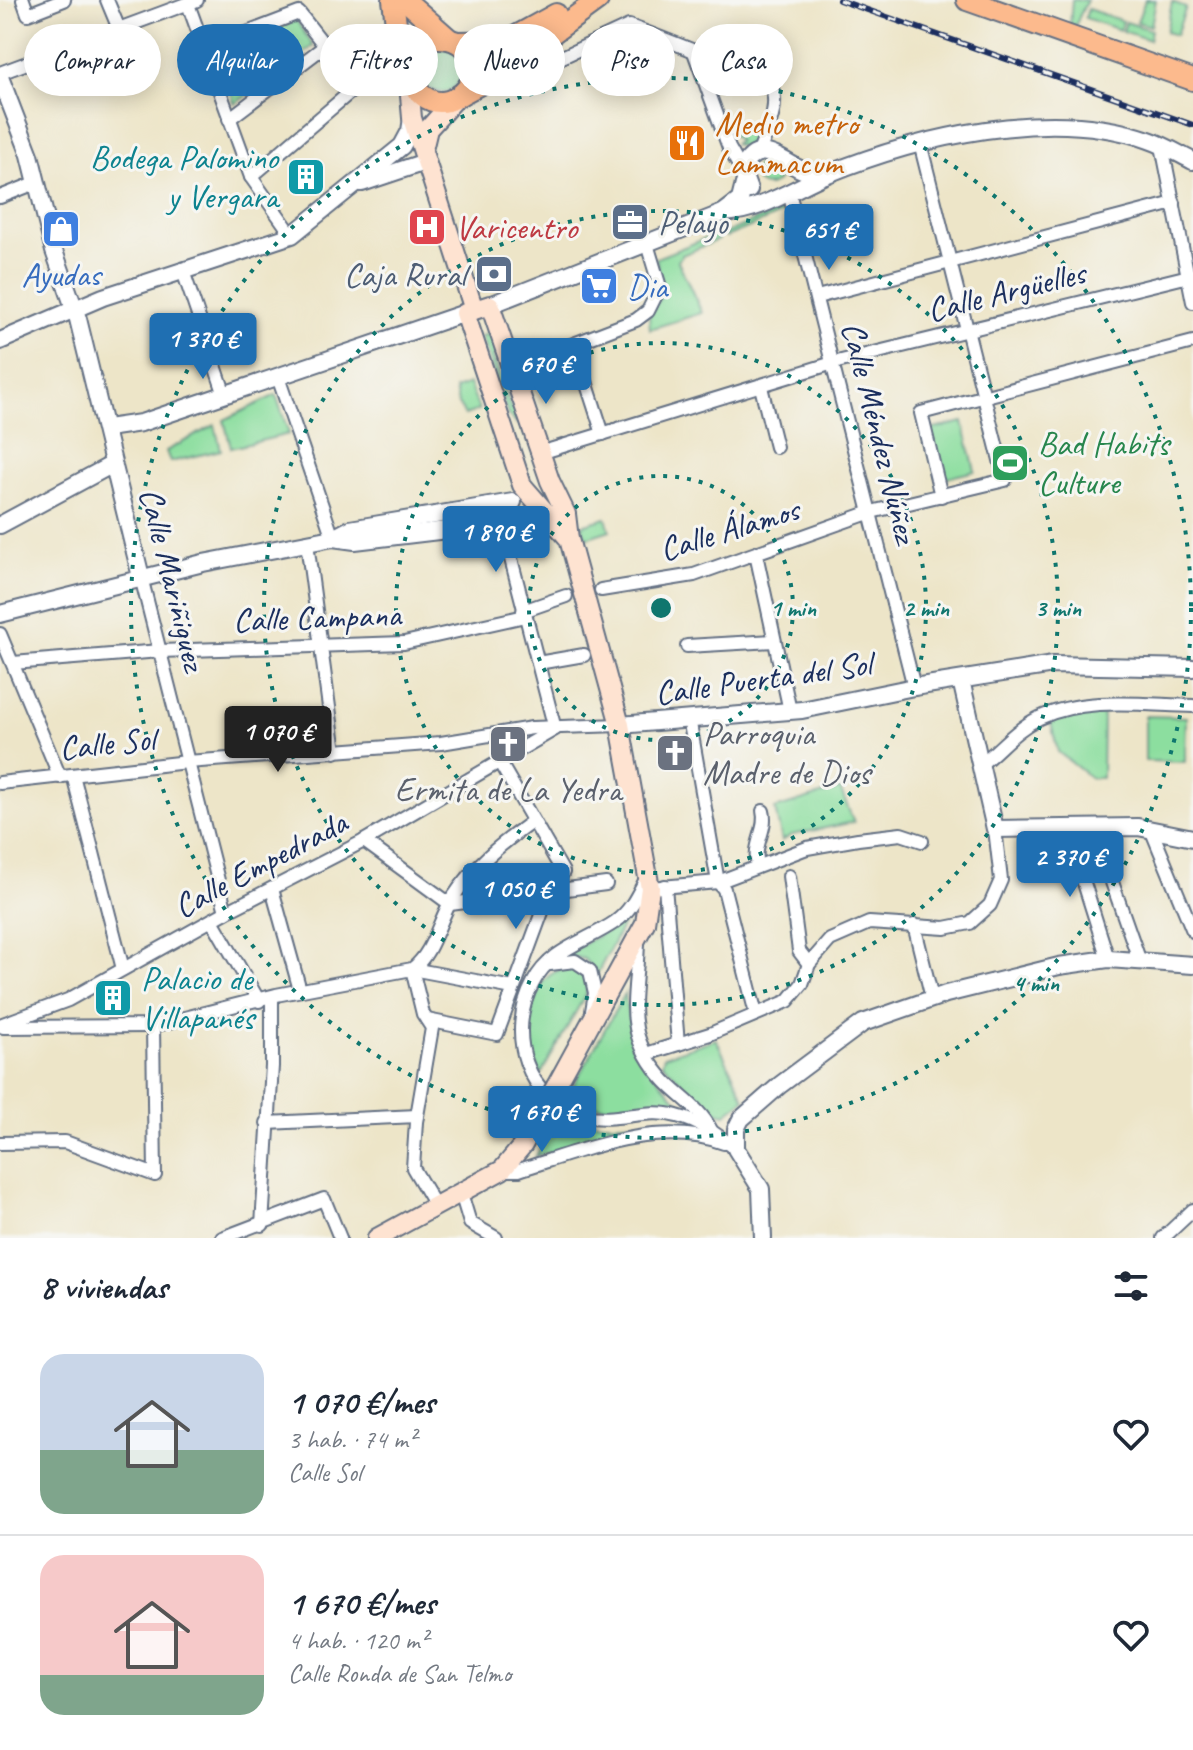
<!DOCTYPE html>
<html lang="es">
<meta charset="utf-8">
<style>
:root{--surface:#fff;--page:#f2f2f3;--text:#1f2937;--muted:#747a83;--line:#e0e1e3;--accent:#1f6fb2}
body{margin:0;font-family:Caveat,sans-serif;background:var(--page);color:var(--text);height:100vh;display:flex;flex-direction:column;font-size:30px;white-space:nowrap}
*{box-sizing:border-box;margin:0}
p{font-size:26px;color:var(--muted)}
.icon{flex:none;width:44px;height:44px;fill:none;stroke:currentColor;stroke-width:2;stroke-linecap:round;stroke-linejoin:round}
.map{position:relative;height:1238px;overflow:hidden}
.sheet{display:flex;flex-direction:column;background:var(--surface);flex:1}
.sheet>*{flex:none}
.banner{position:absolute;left:24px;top:24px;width:1146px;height:72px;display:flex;gap:16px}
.price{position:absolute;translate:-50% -68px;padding:0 18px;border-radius:8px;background:var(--accent);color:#fff;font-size:26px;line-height:52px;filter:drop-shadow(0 2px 4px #0008)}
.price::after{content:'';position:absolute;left:50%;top:48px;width:24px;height:18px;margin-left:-12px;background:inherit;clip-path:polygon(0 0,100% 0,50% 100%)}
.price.current{background:#222;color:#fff}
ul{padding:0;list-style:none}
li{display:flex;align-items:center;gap:24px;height:200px;padding:0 40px}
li+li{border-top:2px solid var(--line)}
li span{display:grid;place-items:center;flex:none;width:224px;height:160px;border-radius:24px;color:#555}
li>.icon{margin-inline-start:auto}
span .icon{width:96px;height:96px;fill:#fffc;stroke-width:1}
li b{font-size:34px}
h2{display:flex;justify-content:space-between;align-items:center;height:96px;padding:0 40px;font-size:34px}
.tag{padding:0 28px;border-radius:36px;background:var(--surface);box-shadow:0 4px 20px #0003;font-size:28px;line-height:72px}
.tag.current{background:var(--accent);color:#fff}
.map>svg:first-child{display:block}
.green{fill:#8cde9f;stroke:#54867e;stroke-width:2}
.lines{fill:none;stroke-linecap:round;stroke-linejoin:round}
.minor-casing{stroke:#646f83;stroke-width:16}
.tertiary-casing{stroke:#646f83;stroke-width:20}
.secondary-casing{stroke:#646f83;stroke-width:22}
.primary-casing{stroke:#646f83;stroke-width:24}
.minor{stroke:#fff;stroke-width:12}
.tertiary{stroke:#fff;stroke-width:16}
.secondary{stroke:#fee3d1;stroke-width:18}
.primary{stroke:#fcba8d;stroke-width:20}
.rail-casing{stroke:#1b2f5e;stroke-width:6}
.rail{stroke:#f6f6f2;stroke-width:3;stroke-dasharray:9;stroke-linecap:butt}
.secondary-bridge-casing{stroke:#646f83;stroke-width:22;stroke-linecap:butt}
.secondary-bridge{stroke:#fee3d1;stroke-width:18}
.ring{fill:none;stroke:#0f766e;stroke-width:4;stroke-dasharray:4 8}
.labels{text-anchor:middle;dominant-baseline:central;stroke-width:6;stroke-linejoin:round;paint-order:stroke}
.food-label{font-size:34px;fill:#c56008;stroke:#f6f6f2;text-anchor:start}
.culture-label{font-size:34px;fill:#0d838f;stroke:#f6f6f2;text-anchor:end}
.service-label{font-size:34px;fill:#4e5e75;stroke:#f6f6f2;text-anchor:start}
.health-label{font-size:34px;fill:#be3a42;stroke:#f6f6f2;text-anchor:start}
.shop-label{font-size:34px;fill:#366cbe;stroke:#f6f6f2}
.street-label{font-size:34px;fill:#1b2f5e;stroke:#f6f6f2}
.leisure-label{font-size:34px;fill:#27864d;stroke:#f6f6f2;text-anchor:start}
.worship-label{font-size:34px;fill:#5b616d;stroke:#f6f6f2;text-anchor:start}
.centre{fill:#0f766e;stroke:#f6f6f2;stroke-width:4}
.ring-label{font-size:24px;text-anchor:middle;font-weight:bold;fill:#0f766e;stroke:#f6f6f2;stroke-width:6;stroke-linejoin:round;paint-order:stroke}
</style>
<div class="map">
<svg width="1193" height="1238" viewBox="0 0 1193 1238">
<rect width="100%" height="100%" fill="#f6f6f2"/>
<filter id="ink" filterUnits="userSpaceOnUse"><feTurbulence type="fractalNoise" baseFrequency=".0125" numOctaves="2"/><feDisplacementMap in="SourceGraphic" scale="16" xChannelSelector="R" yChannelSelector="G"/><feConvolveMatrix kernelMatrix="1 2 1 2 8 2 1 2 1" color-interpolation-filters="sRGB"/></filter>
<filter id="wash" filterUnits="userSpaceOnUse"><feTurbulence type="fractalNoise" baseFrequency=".006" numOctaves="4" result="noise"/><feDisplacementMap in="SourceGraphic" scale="32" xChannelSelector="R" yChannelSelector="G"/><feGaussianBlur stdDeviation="1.8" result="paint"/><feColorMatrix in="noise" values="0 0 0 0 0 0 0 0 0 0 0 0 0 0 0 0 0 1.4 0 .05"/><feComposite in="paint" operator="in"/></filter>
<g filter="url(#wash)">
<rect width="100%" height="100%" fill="#ede5c8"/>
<!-- green -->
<g class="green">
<polygon points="1072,0 1087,0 1075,26 1070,24"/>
<polygon points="1145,0 1156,0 1151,26 1137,22"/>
<polygon points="1172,2 1186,7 1176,35 1166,32"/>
<polygon points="1088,9 1123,21 1120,30 1085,18"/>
<polygon points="296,20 313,46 235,104 215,50"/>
<polygon points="1126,22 1151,30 1149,40 1123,31"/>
<circle cx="441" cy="70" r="22"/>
<polygon points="745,123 747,129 758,125 751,143 744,147 734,144 738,140 730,133"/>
<circle cx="767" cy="173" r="13"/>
<polygon points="784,208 785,212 726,237 723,234"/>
<polygon points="717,234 718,240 682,255 678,261 702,313 650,329 649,317 663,292 656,258"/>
<polygon points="491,333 498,353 493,356 511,408 518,411 516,423 508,415 481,336"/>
<polygon points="469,384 479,410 465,415 458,404 455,389"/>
<polygon points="276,395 289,434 231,448 224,420"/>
<polygon points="963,422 975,471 942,479 930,430"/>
<polygon points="215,425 221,450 170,462 166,451"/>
<polygon points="606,518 610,530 586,538 582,525"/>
<polygon points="1103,710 1102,778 1091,778 1058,752 1050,719 1081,711"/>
<polygon points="1145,716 1186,717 1185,762 1145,761"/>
<polygon points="840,789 854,822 792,835 782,841 775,809"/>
<polygon points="626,919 597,974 584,959 565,955"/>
<path d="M571 967 586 980 587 992 541 1074C522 1042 522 973 571 967Z"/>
<path d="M625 993C630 1052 647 1066 684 1108 646 1103 602 1114 567 1097Z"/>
<polygon points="716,1039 745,1099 726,1114 712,1111 662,1063 664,1056"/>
<path d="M558 1113C594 1130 630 1120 669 1123L668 1127 618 1133 536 1156Z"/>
</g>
</g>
<g filter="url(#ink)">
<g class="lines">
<!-- minor casing -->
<g class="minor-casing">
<g id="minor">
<polyline points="23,0 28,14 64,0"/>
<polyline points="107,0 119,29"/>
<polyline points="188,4 251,177 292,235"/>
<polyline points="205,49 299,13 325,46 229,119"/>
<polyline points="694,52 729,148 742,171"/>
<polyline points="0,73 197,0"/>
<path d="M497 78 534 70 629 26C646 32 766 78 770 84 782 105 765 134 758 155"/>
<polyline points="1162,146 1193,302"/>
<polyline points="251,177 389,59 397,56 404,64"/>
<polyline points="789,192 914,687"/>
<polyline points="0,197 38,182"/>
<polyline points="183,271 225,395"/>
<polyline points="817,297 1174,203"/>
<polyline points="574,344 603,434"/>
<polyline points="511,368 636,320 648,311 660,287 647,244"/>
<polyline points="278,377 333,538"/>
<polyline points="761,387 776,447"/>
<polyline points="540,453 833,363 1193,275"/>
<polyline points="941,496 921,413 1193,342"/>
<polyline points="502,524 555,729"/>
<polyline points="307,543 335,752"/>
<polyline points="756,554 790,711"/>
<polyline points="141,577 226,912"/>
<polyline points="601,590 694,575 871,512 1005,480 920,143"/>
<polyline points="523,611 566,596"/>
<polyline points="0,634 60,777"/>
<polyline points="687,646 774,641"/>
<polyline points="13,663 160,651 404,643 525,616"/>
<polyline points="538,663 584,655"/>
<polyline points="689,718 718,882 724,889 756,1014"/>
<path d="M981 764C1001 748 1016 729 1039 718 1085 696 1144 705 1193 706"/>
<polyline points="73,775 123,969"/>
<polyline points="0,783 187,762 441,743 532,728 620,725"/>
<polyline points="1093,828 1139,959"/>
<polyline points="1067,829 1108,959"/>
<polyline points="1151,829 1193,931"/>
<polyline points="364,841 450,904"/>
<path d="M758 865C752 845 768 829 763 811"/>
<polyline points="789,876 799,951 809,964"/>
<path d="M647 877C638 894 631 911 615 922 586 942 550 949 533 983 506 1033 525 1102 586 1116 616 1123 647 1107 677 1116 700 1122 718 1135 736 1149"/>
<polyline points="665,886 678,1044"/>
<polyline points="650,888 718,882 807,848 858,839 901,834 922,841"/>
<polyline points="272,889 300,990"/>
<polyline points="450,904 606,884"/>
<polyline points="212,920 259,1001"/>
<polyline points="914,925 932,998"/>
<path d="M638 941C637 998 620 1032 665 1081 681 1098 700 1108 711 1130"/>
<polyline points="550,964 575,961 590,971 595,993 592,1011"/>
<polyline points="427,1020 497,1034 545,904 563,872 500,763"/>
<polyline points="0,1025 68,1000 226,912 364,841 555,729"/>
<path d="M3 1027 153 1026 276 995 412 969C434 952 438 922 452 899 474 865 501 844 533 821"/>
<polyline points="646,1054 710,1034 788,1001 802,984 809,964 830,940 869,923 945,928 970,923 990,905 1001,880 995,829"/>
<polyline points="267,1123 417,1116"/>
<polyline points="0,1143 65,1142 155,1175 153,1026"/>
<path d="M502 1170H519C584 1150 657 1119 724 1143"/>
<polyline points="461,1193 470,1223 496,1238"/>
<polyline points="436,1207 413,1168 416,1122 432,1028 423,1014 412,969 513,988"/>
<polyline points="262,1225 272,1066 272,997"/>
<polyline points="222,1238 324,1199 340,1238"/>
<polyline points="1163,1238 1193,1210"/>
</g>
</g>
<!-- tertiary casing -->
<g class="tertiary-casing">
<g id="tertiary">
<polyline points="0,77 30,155 54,251 78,319 141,577"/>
<polyline points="362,183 425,162"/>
<path d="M749 190 742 171C756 136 781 160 800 169 808 173 817 174 825 175"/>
<path d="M723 213C761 211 791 190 825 175 918 137 1051 105 1149 140 1164 145 1179 154 1193 161"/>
<polyline points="490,305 723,213 740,200 744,184"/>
<polyline points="0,341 103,297 292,235 402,146 410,131 412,118"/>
<polyline points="107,428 141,423 465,313"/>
<polyline points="0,525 113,464"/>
<polyline points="333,538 355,541 539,519 559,528"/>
<polyline points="0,614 203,563 333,538 350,529 513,502"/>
<polyline points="961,680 995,829 1138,827 1193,838"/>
<polyline points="620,725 802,710 914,687 1053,665 1193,668"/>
<polyline points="763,1238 761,1189 736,1149 736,1129 741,1119 780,1085 863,1023 946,994 1059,966 1108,959 1193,965"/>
</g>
</g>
<!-- secondary casing -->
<g class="secondary-casing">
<g id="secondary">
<polyline points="408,73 412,118 474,310"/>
<polyline points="423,150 428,129 457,97"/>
<polyline points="556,1086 645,923 650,888 620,725 569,539 566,514 550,481 490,305 465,313 522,485 569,539"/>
<polyline points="377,1238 502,1170 523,1145 543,1109"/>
</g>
</g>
<!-- primary casing -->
<g class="primary-casing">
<g id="primary">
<path d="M393 0C397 30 403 112 448 101 458 98 467 91 471 81 488 37 411 15 408 73"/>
<polyline points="405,0 448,38"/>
<polyline points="967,0 1193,80"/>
<polyline points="458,42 507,41 556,14"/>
<polyline points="460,95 490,79 598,0"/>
</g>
</g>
<!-- minor -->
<use href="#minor" class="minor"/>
<!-- tertiary -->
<use href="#tertiary" class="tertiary"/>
<!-- secondary -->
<use href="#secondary" class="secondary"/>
<!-- primary -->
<use href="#primary" class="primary"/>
<!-- rail casing -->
<g class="rail-casing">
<polyline id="rail" points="839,0 1193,125"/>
</g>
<!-- rail -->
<use href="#rail" class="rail"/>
<!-- secondary-bridge casing -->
<g class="secondary-bridge-casing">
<polyline id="secondary-bridge" points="543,1109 556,1086"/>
</g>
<!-- secondary-bridge -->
<use href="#secondary-bridge" class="secondary-bridge"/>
</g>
</g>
<!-- distance rings -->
<g class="ring">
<circle cx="661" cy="608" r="132"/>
<circle cx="661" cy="608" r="265"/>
<circle cx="661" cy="608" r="397"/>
<circle cx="661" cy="608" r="530"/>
</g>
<!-- icons -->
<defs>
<g id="restaurant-square" transform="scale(2)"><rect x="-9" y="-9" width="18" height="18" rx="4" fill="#e8710a" stroke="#f6f6f2"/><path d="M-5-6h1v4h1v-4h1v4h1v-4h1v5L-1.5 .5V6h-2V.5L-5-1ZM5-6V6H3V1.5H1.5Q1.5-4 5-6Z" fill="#fff"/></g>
<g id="building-square" transform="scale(2)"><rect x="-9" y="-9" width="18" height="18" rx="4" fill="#0f9aa8" stroke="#f6f6f2"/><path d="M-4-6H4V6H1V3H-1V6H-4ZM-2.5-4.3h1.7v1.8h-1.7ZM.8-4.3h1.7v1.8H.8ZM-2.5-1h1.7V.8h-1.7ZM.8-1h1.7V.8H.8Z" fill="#fff"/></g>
<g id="office-square" transform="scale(2)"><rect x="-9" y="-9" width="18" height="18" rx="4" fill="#5c6f8a" stroke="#f6f6f2"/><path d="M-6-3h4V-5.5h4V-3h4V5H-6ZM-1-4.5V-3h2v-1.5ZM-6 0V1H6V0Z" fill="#fff"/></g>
<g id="hospital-square" transform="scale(2)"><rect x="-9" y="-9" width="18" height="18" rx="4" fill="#e0444e" stroke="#f6f6f2"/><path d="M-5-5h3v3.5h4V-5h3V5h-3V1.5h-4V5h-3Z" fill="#fff"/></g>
<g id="shop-square" transform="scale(2)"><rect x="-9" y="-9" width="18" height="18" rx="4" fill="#3f7fe0" stroke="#f6f6f2"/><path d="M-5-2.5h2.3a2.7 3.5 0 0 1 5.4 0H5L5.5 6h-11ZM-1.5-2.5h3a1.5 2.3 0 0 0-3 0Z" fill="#fff"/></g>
<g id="bank-square" transform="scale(2)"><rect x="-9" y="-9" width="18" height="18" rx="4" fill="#5c6f8a" stroke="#f6f6f2"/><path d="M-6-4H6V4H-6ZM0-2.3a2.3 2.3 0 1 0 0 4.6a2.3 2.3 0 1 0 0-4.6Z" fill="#fff"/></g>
<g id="supermarket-square" transform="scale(2)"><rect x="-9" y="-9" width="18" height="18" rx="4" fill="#3f7fe0" stroke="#f6f6f2"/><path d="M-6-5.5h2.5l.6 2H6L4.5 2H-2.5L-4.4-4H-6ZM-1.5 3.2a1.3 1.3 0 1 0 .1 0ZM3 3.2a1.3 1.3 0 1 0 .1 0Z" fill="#fff"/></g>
<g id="stadium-square" transform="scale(2)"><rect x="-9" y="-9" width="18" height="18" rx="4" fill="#2e9e5b" stroke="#f6f6f2"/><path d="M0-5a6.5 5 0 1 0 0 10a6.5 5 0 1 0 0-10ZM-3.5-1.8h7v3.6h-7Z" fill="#fff"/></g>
<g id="church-square" transform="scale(2)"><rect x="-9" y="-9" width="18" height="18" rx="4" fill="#6b7280" stroke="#f6f6f2"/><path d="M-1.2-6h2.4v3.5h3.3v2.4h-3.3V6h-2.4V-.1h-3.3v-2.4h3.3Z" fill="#fff"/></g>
</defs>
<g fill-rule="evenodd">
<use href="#restaurant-square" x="687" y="143"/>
<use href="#building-square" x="306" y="177"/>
<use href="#office-square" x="630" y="222"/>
<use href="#hospital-square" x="427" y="227"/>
<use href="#shop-square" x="61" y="229"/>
<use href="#bank-square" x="494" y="274"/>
<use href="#supermarket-square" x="599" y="286"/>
<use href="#stadium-square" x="1010" y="463"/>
<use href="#church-square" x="508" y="744"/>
<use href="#church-square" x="675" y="753"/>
<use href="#building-square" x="113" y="998"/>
</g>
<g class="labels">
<!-- food labels -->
<g class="food-label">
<text x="715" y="123">Medio metro<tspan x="715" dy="39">Lammacum</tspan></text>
</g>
<!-- culture labels -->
<g class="culture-label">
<text x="278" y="157">Bodega Palomino<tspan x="278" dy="39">y Vergara</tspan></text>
<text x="141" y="978" text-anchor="start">Palacio de<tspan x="141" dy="39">Villapanés</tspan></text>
</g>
<!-- service labels -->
<g class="service-label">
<text x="658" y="222">Pelayo</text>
<text x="466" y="274" text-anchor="end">Caja Rural</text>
</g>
<!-- health labels -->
<g class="health-label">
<text x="455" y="227">Varicentro</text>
</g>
<!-- shop labels -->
<g class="shop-label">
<text x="61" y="274">Ayudas</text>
<text x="627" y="286" text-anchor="start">Dia</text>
</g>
<!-- street labels -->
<g class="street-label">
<text transform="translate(1006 291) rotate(-14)">Calle Argüelles</text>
<text transform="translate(880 432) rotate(76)">Calle Méndez Núñez</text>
<text transform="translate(729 529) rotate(-17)">Calle Álamos</text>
<text transform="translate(173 579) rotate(76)">Calle Mariñiguez</text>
<text transform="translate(317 617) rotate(-2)">Calle Campana</text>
<text transform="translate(763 678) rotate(-8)">Calle Puerta del Sol</text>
<text transform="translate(107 743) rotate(-6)">Calle Sol</text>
<text transform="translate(260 864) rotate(-28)">Calle Empedrada</text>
</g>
<!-- leisure labels -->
<g class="leisure-label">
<text x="1038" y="443">Bad Habits<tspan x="1038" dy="39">Culture</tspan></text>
</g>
<!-- worship labels -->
<g class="worship-label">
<text x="703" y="733">Parroquia<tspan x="703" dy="39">Madre de Dios</tspan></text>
<text x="508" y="789" text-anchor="middle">Ermita de La Yedra</text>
</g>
</g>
<circle cx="661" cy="608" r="12" class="centre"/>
<g class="ring-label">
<text x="793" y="616">1 min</text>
<text x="926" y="616">2 min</text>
<text x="1058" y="616">3 min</text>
<text x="1036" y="991">4 min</text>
</g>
</svg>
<b class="price" style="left:829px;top:272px">651 €</b>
<b class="price" style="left:203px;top:381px">1 370 €</b>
<b class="price" style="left:546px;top:406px">670 €</b>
<b class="price" style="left:496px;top:574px">1 890 €</b>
<b class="price current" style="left:278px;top:774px">1 070 €</b>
<b class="price" style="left:1070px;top:899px">2 370 €</b>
<b class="price" style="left:516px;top:931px">1 050 €</b>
<b class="price" style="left:542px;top:1154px">1 670 €</b>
<div class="banner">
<a class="tag">Comprar</a>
<a class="tag current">Alquilar</a>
<a class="tag">Filtros</a>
<a class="tag">Nuevo</a>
<a class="tag">Piso</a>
<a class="tag">Casa</a>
</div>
</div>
<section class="sheet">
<h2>8 viviendas<svg class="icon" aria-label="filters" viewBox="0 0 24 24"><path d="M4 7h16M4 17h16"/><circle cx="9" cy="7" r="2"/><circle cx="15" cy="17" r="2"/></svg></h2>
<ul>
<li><span style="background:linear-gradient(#c9d6e8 60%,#7fa58c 0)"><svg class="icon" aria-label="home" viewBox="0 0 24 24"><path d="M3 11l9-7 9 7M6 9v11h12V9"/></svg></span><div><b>1 070 €/mes</b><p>3 hab. · 74 m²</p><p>Calle Sol</p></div><svg class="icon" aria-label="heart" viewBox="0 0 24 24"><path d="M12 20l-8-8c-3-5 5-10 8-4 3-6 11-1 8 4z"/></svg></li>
<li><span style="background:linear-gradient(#f6c9c9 75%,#7fa58c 0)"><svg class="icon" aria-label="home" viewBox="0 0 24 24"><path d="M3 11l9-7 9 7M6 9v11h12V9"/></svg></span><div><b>1 670 €/mes</b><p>4 hab. · 120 m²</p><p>Calle Ronda de San Telmo</p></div><svg class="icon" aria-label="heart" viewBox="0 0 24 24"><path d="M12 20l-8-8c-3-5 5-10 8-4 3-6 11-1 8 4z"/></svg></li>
</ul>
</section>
